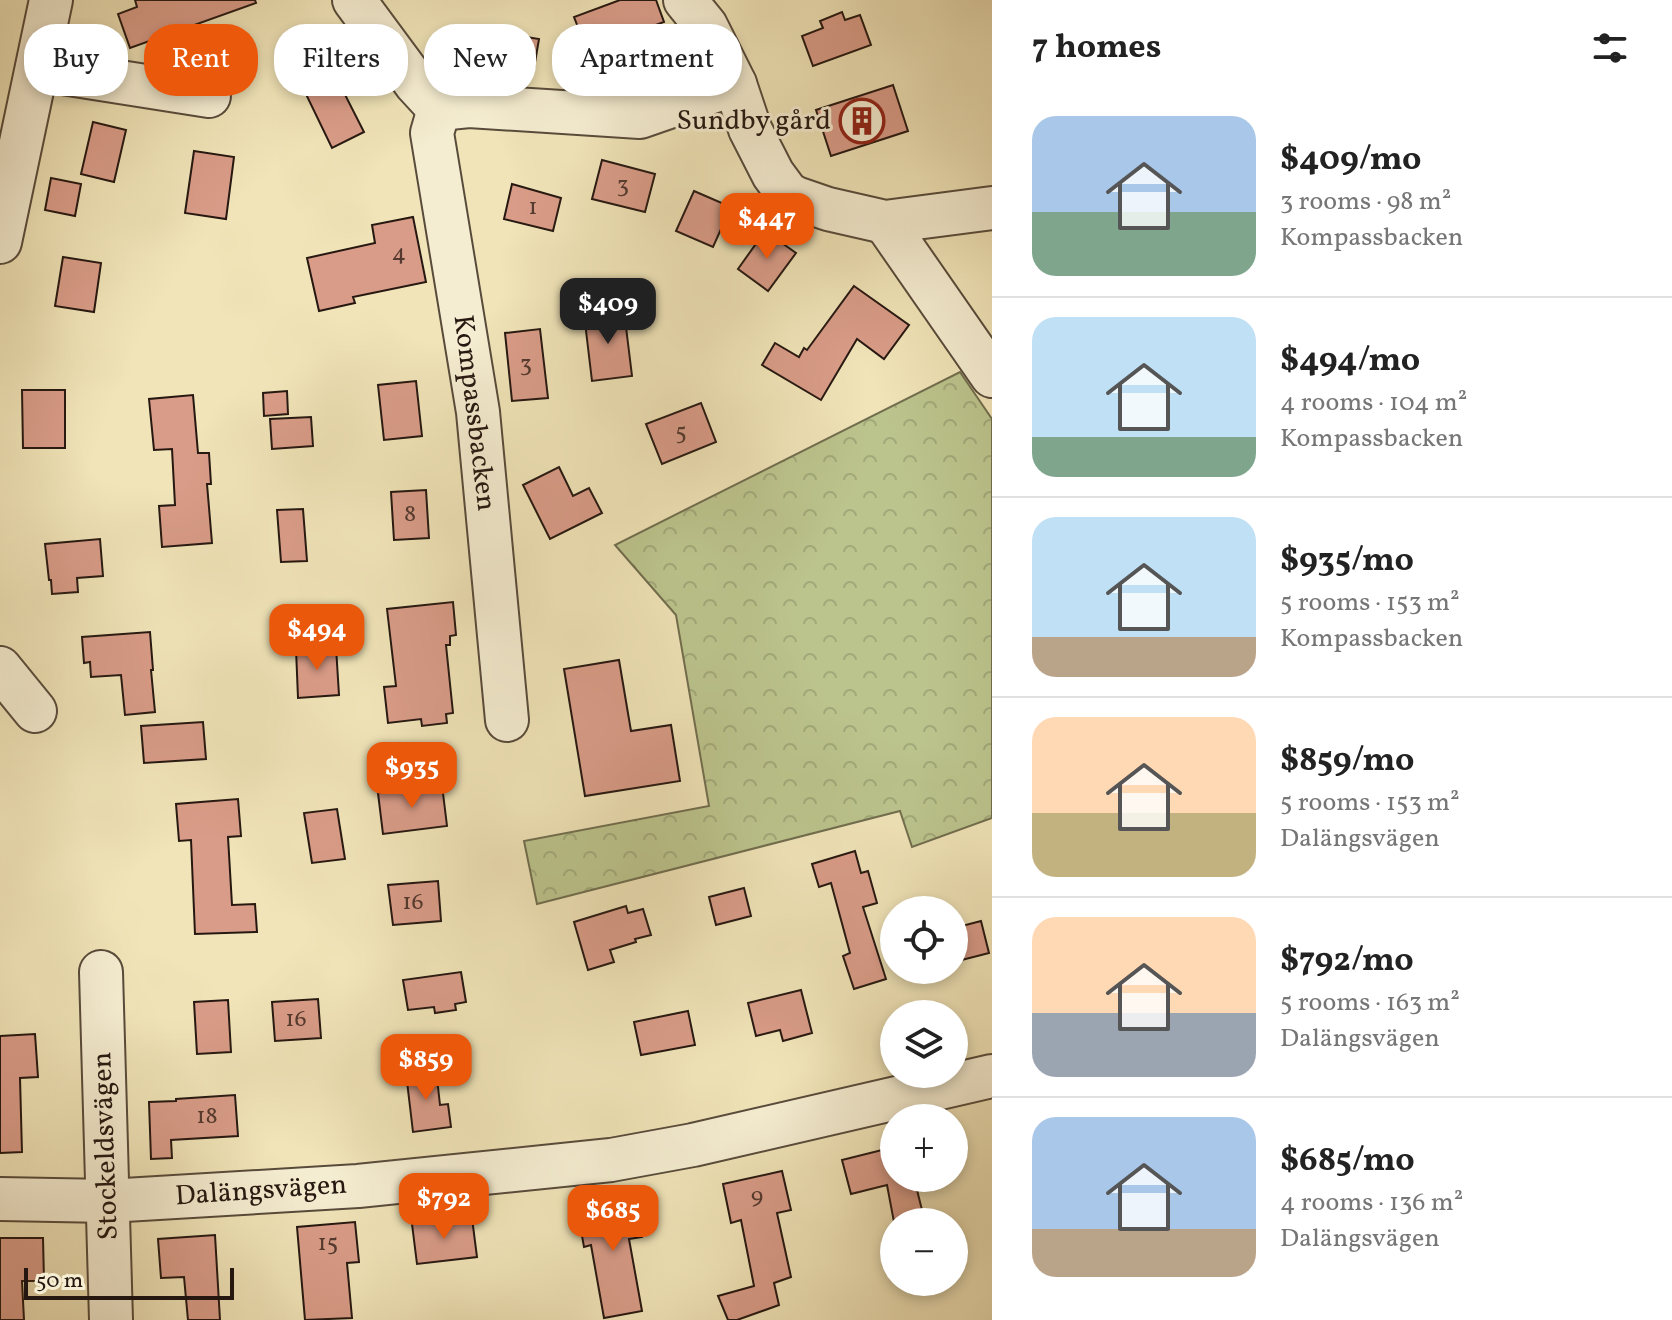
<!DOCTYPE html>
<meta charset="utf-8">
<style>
:root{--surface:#fff;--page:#f6f6f6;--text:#222;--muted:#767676;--line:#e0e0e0;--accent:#ea580c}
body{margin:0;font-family:Vollkorn,serif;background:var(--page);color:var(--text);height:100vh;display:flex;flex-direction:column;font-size:30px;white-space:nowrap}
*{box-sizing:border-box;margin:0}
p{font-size:26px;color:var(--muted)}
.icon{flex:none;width:44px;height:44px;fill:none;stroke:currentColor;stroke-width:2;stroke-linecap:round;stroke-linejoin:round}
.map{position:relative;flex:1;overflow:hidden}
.side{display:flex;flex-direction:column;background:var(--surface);width:680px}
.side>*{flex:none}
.hud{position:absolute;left:24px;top:24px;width:760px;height:72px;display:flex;gap:16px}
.controls{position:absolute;left:880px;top:896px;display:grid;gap:16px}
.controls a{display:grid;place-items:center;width:88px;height:88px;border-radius:50%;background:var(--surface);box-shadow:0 4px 12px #0003;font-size:40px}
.scale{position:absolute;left:24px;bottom:20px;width:210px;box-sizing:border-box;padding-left:8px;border:4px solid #261811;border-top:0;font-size:22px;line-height:28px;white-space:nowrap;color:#261811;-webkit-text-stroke:6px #f5edd1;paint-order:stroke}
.price{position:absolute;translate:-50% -68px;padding:0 18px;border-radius:16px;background:var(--accent);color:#fff;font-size:26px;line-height:52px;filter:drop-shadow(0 2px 4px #0008)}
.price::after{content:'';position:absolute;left:50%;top:48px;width:24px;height:18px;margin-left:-12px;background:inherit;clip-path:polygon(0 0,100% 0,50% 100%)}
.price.active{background:#222;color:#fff}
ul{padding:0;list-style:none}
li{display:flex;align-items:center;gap:24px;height:200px;padding:0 40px}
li+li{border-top:2px solid var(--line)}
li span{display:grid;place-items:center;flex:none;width:224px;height:160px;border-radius:24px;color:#555}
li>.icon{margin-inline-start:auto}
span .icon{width:96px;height:96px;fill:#fffc;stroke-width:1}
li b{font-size:34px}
h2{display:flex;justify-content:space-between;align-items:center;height:96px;padding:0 40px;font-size:34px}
.tag{padding:0 28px;border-radius:32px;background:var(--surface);box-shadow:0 4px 12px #0003;font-size:28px;line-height:72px}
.tag.active{background:var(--accent);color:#fff}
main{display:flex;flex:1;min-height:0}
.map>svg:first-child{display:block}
.forest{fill:url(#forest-crowns);stroke:#716e4f;stroke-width:2}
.building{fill:#d99c88;stroke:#261811;stroke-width:2}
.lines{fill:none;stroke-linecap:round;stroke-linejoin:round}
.minor-casing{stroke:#584b3b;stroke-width:46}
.minor{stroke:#f5edd1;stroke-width:42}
.labels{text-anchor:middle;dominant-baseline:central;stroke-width:6;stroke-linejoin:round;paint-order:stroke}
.number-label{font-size:24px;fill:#53392f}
.poi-label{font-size:28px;fill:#261811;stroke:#f5edd1;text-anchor:end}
.street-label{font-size:28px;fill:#261811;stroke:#f5edd1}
</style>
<main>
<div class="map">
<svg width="992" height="1320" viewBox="0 0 992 1320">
<defs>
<pattern id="forest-crowns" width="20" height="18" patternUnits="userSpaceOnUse" patternTransform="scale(2)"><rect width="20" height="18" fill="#bcc48d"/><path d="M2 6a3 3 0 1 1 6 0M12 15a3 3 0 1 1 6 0" fill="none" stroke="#a1a879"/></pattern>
</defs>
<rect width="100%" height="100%" fill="#f0e4b8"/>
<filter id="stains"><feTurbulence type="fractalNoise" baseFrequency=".0025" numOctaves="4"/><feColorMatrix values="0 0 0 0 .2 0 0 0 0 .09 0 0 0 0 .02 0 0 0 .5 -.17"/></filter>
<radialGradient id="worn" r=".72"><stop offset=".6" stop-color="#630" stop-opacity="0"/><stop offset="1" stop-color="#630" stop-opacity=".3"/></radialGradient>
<!-- forest -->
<polygon class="forest" points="960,372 992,419 992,818 912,847 900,811 537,904 524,841 709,806 676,615 615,545"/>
<!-- building -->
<g class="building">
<polygon points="135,0 255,0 256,3 130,48 118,14 137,7"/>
<polygon points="620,0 656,0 664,22 587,50 574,17"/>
<polygon points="842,12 845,20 860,15 871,45 813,66 802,36 823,28 820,21"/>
<polygon points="489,31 539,39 534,68 484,60"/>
<polygon points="334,73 364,132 332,148 303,88"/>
<polygon points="893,85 908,131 831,156 816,110"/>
<polygon points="93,122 126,130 114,182 81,174"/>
<polygon points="194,151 234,157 226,219 185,213"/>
<polygon points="602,160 655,174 645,212 592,199"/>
<polygon points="51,178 81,184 75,216 45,210"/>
<polygon points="512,184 561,198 553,231 504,219"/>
<polygon points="694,191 731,207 713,247 676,231"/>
<polygon points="413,217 426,282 353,297 355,303 319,311 307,258 375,243 372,225"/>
<polygon points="765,231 796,253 768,291 738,269"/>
<polygon points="63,257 101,263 94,312 55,306"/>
<polygon points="854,286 909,325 884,359 857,339 821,400 762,365 775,343 799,357 804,348 807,350"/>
<polygon points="619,310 617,316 625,319 632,376 592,381 584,314"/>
<polygon points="540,329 548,398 512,401 505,333"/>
<polygon points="416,381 422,436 384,440 378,385"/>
<polygon points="22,390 65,390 65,448 23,448"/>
<polygon points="287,391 288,414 264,416 263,393"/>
<polygon points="193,395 198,453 209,453 211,484 207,484 212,543 162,547 159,506 175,505 172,449 154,450 149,399"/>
<polygon points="701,403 716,442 662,464 646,424"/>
<polygon points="311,417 313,446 272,449 270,419"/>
<polygon points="559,467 573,496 589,488 602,513 550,539 523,485"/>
<polygon points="426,490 429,538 394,540 391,492"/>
<polygon points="303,509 307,561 281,562 277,510"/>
<polygon points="100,539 103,576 77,578 78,592 52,594 51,580 49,580 45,544"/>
<polygon points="453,602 456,635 450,636 450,645 446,645 453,713 446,714 447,723 422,726 421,719 388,723 384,687 396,686 387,609"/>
<polygon points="150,632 153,670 151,670 155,712 125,715 121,675 91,677 90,662 84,663 82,637"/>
<polygon points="336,647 339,695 298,698 296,649"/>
<polygon points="619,660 631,731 671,725 680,781 585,796 564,669"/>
<polygon points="203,722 206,759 144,763 141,726"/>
<polygon points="442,785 447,826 383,834 378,793"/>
<polygon points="238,799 241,836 228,837 232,905 255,904 257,932 195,934 191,840 179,841 176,804"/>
<polygon points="337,809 345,859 312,863 304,813"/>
<polygon points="855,851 861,873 868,871 877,903 863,907 886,979 854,989 843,956 850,953 831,883 819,887 812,864"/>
<polygon points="438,881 441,921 393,925 388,885"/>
<polygon points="744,888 751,916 716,925 709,897"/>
<polygon points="626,906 628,913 643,909 651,935 635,939 636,942 610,950 614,962 588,970 574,922"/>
<polygon points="981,921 989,953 954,962 954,928"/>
<polygon points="461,972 466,1002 455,1004 456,1010 435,1013 434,1007 408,1010 403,980"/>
<polygon points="801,990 812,1033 783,1041 780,1030 756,1036 748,1003"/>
<polygon points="318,999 321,1038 275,1041 272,1002"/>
<polygon points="228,1000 231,1052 197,1054 194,1002"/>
<polygon points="688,1011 695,1045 641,1055 634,1022"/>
<polygon points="35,1034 38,1077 20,1078 22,1152 0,1153 0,1036"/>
<polygon points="436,1069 440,1105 448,1104 451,1127 413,1132 406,1073"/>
<polygon points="235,1095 238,1136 171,1140 172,1158 151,1159 149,1102 176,1101 176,1099"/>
<polygon points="894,1147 894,1178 914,1178 925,1222 894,1222 887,1185 851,1194 842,1160"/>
<polygon points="782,1171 791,1210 777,1213 791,1277 774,1283 779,1305 737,1320 728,1320 718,1296 754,1286 741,1220 731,1223 723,1184"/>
<polygon points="636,1198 642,1237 629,1239 642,1311 604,1318 591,1245 584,1247 577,1208"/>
<polygon points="472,1218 477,1257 417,1264 412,1224"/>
<polygon points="355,1222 359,1262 347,1263 352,1318 305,1320 297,1227"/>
<polygon points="215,1235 220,1320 188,1320 184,1277 161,1278 158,1239"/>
<polygon points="0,1238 43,1238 44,1281 22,1281 24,1320 0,1320"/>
</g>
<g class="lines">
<!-- minor casing -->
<g class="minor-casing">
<g id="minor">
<polyline points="354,0 416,84 439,109 469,106 640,117 735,84"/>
<polyline points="685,0 706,26 735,84 750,129 773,174 787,193 796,198 828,209 885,222 992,208"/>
<polyline points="37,69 209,96"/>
<polyline points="439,109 432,133 478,412 507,720"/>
<polyline points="885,222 992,376"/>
<polyline points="0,242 51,0"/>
<polyline points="0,668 35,711"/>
<polyline points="101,972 111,1320"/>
<polyline points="0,1199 108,1201 358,1186 611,1160 693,1145 992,1076"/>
</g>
</g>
<!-- minor -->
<use href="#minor" class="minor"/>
</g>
<!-- icons -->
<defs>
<g id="building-ring" transform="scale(2.3)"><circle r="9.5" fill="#f5edd1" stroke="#8f2418" stroke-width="1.5"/><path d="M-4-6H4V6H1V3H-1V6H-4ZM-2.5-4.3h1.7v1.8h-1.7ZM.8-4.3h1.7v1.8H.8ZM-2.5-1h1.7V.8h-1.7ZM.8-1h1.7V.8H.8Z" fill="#8f2418"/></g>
</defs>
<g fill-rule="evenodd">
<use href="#building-ring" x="862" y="121"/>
</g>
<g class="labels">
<!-- number labels -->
<g class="number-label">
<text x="623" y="186">3</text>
<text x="533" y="208">1</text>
<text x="399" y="254">4</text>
<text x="526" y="365">3</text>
<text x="681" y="433">5</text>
<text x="410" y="515">8</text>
<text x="413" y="903">16</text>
<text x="296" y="1020">16</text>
<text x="207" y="1117">18</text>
<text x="757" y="1197">9</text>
<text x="328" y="1244">15</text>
</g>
<!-- poi labels -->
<g class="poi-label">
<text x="831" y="121">Sundby gård</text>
</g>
<!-- street labels -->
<g class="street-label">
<text transform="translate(474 413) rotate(83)">Kompassbacken</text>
<text transform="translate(106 1146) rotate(-92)">Stockeldsvägen</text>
<text transform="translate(261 1191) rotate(-4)">Dalängsvägen</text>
</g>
</g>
<rect width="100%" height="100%" filter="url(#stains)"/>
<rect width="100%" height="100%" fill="url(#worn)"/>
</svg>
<div class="controls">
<a><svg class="icon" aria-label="locate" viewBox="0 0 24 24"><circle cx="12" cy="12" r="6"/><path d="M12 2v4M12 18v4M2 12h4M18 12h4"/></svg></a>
<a><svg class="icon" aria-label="layers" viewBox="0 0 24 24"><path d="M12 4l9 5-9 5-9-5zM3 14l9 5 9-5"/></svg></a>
<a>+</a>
<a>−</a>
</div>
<div class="scale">50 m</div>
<b class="price" style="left:767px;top:261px">$447</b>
<b class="price active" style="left:608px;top:346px">$409</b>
<b class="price" style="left:317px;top:672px">$494</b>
<b class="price" style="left:412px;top:810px">$935</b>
<b class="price" style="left:426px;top:1102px">$859</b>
<b class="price" style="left:444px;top:1241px">$792</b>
<b class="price" style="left:613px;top:1253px">$685</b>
<div class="hud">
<a class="tag">Buy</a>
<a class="tag active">Rent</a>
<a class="tag">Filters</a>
<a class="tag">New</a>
<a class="tag">Apartment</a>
</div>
</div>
<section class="side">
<h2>7 homes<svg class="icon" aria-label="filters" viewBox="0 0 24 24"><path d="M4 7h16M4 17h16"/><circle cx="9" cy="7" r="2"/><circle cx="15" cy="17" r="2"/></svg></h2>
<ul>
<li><span style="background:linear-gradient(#a9c7e8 60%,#7fa58c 0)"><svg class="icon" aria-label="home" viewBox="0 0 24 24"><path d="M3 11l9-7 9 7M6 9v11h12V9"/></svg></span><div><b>$409/mo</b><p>3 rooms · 98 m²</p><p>Kompassbacken</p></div></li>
<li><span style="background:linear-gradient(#bfe0f5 75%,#7fa58c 0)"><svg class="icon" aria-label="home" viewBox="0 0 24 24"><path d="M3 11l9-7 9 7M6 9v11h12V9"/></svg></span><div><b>$494/mo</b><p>4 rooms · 104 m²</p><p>Kompassbacken</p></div></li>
<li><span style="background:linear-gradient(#bfe0f5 75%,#b9a48a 0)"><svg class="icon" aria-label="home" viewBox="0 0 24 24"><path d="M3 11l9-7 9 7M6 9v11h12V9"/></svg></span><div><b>$935/mo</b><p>5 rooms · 153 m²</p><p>Kompassbacken</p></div></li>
<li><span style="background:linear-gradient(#ffd9b3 60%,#c2b280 0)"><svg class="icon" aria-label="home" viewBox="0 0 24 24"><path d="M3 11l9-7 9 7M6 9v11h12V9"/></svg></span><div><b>$859/mo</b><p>5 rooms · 153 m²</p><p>Dalängsvägen</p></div></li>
<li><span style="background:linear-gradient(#ffd9b3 60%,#9aa5b1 0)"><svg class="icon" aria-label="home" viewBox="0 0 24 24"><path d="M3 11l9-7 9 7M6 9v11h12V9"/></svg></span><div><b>$792/mo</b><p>5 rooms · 163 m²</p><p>Dalängsvägen</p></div></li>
<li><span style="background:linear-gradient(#a9c7e8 70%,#b9a48a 0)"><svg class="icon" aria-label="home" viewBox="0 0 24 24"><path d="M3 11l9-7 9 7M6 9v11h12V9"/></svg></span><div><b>$685/mo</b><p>4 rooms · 136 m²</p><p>Dalängsvägen</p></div></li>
</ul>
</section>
</main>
